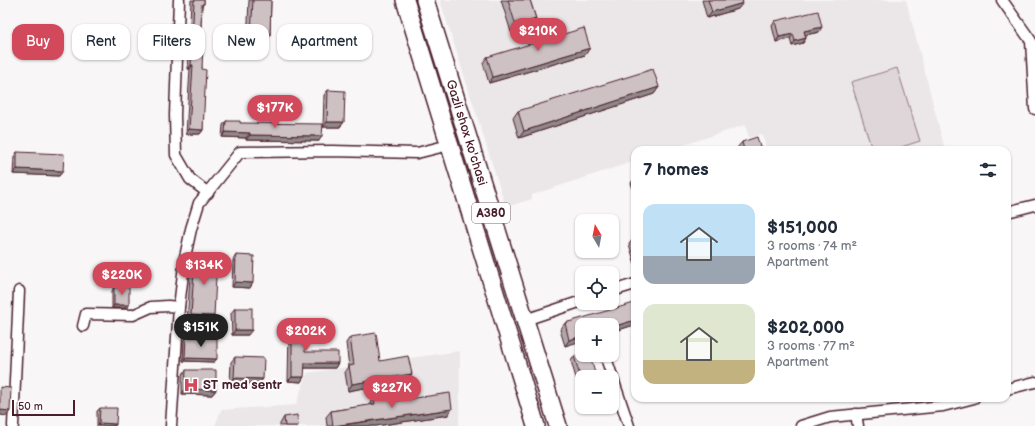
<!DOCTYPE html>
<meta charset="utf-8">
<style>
:root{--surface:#fff;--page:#f6f6f7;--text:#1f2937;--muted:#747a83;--accent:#d1495b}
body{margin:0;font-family:"Balsamiq Sans",sans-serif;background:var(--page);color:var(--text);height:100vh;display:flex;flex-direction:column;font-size:15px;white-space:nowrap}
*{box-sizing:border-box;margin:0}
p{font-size:13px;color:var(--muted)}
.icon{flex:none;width:22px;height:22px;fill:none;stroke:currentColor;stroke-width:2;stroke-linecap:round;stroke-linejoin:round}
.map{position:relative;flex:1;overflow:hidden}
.drawer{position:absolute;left:631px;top:146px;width:380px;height:256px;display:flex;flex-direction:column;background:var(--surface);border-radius:12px;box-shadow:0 1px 3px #0004}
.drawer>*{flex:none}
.guide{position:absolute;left:12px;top:24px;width:380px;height:36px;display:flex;gap:8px}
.needle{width:26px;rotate:350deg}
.fabs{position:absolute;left:575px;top:214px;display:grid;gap:8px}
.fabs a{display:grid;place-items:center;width:44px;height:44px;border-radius:8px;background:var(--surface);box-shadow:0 1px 3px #0004;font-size:20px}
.scale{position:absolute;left:12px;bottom:10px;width:63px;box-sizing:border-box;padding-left:4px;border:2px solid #4a1f2b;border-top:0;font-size:11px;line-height:14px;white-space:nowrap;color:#4a1f2b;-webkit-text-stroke:3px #fff;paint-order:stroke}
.price{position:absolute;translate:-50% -34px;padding:0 9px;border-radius:14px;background:var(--accent);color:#fff;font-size:13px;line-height:26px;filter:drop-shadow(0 1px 2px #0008)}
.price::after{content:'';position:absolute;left:50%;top:24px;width:12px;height:9px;margin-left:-6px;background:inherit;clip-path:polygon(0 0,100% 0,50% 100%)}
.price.current{background:#222;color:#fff}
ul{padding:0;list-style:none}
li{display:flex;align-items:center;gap:12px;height:100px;padding:0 12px}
li span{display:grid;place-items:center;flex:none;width:112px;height:80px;border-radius:12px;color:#555}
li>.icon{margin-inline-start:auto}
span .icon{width:48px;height:48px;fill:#fffc;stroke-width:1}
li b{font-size:17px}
h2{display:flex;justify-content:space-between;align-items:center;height:48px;padding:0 12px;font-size:17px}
.tag{padding:0 14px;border-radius:12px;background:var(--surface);box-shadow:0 1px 3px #0004;font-size:14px;line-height:36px}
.tag.current{background:var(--accent);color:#fff}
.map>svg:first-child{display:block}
.built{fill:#ebe6e8}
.green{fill:#ded6d9;stroke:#947a82}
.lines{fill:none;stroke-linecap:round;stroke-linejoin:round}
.minor-casing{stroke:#4a1f2b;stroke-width:13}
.trunk-casing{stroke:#4a1f2b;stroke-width:20}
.minor{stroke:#fff;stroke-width:10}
.trunk{stroke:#fff;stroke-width:17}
.wall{fill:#b0a6a9;stroke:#4a1f2b}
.shaded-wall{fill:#908789;stroke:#4a1f2b}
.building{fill:#cdc1c4;stroke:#4a1f2b}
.labels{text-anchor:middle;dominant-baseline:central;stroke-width:4;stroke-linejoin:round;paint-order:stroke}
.shield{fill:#fff;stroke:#80626b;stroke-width:1}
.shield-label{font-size:12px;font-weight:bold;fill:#4a1f2b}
.street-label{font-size:13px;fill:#4a1f2b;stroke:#fff}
.poi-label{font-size:13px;font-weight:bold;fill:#4a1f2b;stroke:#fff;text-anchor:start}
</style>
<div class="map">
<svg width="1035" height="426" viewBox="0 0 1035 426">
<rect width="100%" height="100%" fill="#f8f6f7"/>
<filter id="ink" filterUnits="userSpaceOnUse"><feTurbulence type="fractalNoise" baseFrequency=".025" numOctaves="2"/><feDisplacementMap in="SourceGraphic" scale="8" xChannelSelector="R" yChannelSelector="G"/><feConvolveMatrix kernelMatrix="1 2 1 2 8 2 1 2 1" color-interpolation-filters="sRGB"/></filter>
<g filter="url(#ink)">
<!-- built -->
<g class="built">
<polygon points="440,0 906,0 945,150 767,150 762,134 749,138 745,125 668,150 635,150 635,161 532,195 532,199 506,207"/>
<polygon points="460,351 459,426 215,426 221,410 296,405 307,373"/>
</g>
<!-- green -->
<polygon class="green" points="897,68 920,141 892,150 872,150 851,82"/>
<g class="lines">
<!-- minor casing -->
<g class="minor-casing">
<g id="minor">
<polyline points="179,0 175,115 176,155 190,179 208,193"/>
<polyline points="1002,0 1031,41 1035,109"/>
<polyline points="1007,212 1035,205"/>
<polyline points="612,291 635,284"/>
<polyline points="525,320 582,301"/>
<polyline points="83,326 86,314 133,315 151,307 168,306 179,307"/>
<polyline points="605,355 629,426"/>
<polyline points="1007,389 1035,382"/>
<polyline points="856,414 858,426"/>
<polyline points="13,426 19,291"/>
<polyline points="171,426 179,307 185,257 191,229 199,203 240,152 332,151 417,153 449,145"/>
<polyline points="801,426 830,417 943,406 974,398"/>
</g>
</g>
<!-- trunk casing -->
<g class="trunk-casing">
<g id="trunk">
<polyline points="405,0 536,426"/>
<path id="s1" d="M425 0 558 426"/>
</g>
</g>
<!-- minor -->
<use href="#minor" class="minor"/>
<!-- trunk -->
<use href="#trunk" class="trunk"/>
</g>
<!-- wall -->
<g class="wall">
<polygon points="191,0 204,0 204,4 202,6 200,45 202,69 203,130 200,134 186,134 190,69 188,69"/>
<polygon points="249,0 271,0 270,36 265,43 247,42"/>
<polygon points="501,0 530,0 536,19 532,26 511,32"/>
<polygon points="702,0 742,0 738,9 707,18"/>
<polygon points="775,21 819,32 805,35 806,38 803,43 792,46 790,39 776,42 772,26"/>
<polygon points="585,55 489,83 483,63 487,57"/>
<polygon points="659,87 654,94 519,138 513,118 518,111"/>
<polygon points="328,90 344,122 340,127 323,127 324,95"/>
<polygon points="226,121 240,123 319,141 246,140 246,138 222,137 223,125"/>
<polygon points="742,142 761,150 738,150 737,148"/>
<polygon points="17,152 63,171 59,176 13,174 14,157"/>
<polygon points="635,177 635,195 631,183"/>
<polygon points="635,237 635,264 629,244 634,238"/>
<polygon points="236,255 250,288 232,287 233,260"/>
<polygon points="195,256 214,316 209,323 187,322 191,262"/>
<polygon points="114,287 127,308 112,308 112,291"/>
<polygon points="635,306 635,324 634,325 612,332 612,325 565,346 560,330 565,323"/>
<polygon points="235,308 248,335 232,335 231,313"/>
<polygon points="292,323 305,352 338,363 335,368 304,368 301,382 288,381 289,328"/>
<polygon points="635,334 635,343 633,337"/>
<polygon points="186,337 214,362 183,361 184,340"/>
<polygon points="350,337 380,361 412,374 407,380 348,391 345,372 349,367 346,343"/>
<polygon points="574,356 582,377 582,399 571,361"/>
<polygon points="235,357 259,384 230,383 231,362"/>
<polygon points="186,370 216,390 212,395 182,394 182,375"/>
<polygon points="374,398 394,401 448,415 376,426 327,426 326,417 331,411 370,405"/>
<polygon points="100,408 116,424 115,426 97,426 97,411"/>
<polygon points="284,417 298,426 280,426 280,424"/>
</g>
<!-- shaded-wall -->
<g class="shaded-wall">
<polygon points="743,3 738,9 707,18 712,12"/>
<polygon points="536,19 532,26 511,32 516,26"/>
<polygon points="822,27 819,32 801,36 804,31"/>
<polygon points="793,34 790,39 776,42 779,37"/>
<polygon points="251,35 270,36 265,43 247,42"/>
<polygon points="806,38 803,43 792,46 795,41"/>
<polygon points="590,48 585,55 489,83 493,77"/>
<polygon points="191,65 193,65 190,69 188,69"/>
<polygon points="659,87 654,94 519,138 524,131"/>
<polygon points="327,122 344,122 340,127 323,127"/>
<polygon points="189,129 203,130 200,134 186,134"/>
<polygon points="225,132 250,133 246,138 222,137"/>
<polygon points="250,135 322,136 319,141 246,140"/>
<polygon points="17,169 63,171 59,176 13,174"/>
<polygon points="235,282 253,283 250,288 232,287"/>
<polygon points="114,305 129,305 127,308 112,308"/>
<polygon points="191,315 214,316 209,323 187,322"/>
<polygon points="635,320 635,324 634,325 612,332 612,327"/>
<polygon points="235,330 252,330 248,335 232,335"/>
<polygon points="582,336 582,341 565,346 569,340"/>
<polygon points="185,358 217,359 214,362 183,361"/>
<polygon points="305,363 338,363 335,368 301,368"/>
<polygon points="412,374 407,380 348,391 352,384"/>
<polygon points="292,377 304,377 301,382 288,381"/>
<polygon points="234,378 263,379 259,384 230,383"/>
<polygon points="185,389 216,390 212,395 182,394"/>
<polygon points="587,407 593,407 585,409"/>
<polygon points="452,409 448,415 376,426 336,426"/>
<polygon points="0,410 10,411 7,416 0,415"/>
<polygon points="99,423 116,424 115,426 98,426"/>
</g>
<!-- building -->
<g class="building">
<polygon points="194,0 204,0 204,4 202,4 200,45 203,45 202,69 206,70 203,130 189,129 193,65 191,65"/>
<polygon points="253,0 271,0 270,36 251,35"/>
<polygon points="508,0 530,0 536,19 516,26"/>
<polygon points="708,0 742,0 743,3 712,12"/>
<polygon points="818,11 822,27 804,31 806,38 795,41 793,34 779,37 775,21"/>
<polygon points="584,28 590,48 493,77 487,57"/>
<polygon points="653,69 659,87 524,131 518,111"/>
<polygon points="328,90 345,91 344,122 327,122"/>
<polygon points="226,121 240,121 240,123 323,124 322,136 250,135 250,133 225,132"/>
<polygon points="757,137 761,150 744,150 742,142"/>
<polygon points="17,152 64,154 63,171 17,169"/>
<polygon points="236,255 254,256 253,283 235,282"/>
<polygon points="195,256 217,257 214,316 191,315"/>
<rect x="114" y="287" width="15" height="18"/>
<polygon points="634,303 635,306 635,320 612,327 612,325 582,325 582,336 569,340 565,323"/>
<rect x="235" y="308" width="17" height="22"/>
<polygon points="292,323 305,323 305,352 338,352 338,363 305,363 304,377 292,377"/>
<polygon points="376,333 380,361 408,356 412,374 352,384 349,366 354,365 350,337"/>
<polygon points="186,337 217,338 217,359 185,358"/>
<polygon points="582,354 582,355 590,355 596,377 582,377 582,382 574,356"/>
<polygon points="235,357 264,358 263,379 234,378"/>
<polygon points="186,370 216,370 216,390 185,389"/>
<polygon points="0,387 11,388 10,411 0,410"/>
<polygon points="450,393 452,409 333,426 331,411 375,404 374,398 393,395 394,401"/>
<polygon points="100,408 117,408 116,424 99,423"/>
<polygon points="297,415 298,426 285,426 284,417"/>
</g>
</g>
<!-- icons -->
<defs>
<g id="hospital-bare" transform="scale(1.2)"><path d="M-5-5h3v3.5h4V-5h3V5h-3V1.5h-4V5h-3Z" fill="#d1495b" stroke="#fff" stroke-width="2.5" paint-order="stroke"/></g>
</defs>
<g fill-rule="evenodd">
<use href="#hospital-bare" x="191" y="385"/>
</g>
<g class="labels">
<!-- shield labels -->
<rect class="shield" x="472" y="203" width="38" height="20" rx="3"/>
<g class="shield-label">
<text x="491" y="213">A380</text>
</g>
<!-- street labels -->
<g class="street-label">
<text stroke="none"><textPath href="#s1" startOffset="139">Gazli shox ko'chasi</textPath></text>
</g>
<!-- poi labels -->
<g class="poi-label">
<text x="203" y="385">ST med sentr</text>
</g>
</g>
</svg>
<div class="fabs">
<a><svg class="needle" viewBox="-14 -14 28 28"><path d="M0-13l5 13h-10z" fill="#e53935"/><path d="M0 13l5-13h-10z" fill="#747a83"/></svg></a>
<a><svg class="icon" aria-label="locate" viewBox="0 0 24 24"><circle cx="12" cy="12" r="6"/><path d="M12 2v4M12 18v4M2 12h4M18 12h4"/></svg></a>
<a>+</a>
<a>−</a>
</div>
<div class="scale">50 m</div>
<b class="price" style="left:538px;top:52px">$210K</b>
<b class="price" style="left:275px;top:129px">$177K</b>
<b class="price" style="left:204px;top:286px">$134K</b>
<b class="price" style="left:122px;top:296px">$220K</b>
<b class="price current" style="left:201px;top:348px">$151K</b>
<b class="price" style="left:306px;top:352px">$202K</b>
<b class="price" style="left:392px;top:409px">$227K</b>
<div class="guide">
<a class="tag current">Buy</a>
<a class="tag">Rent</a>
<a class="tag">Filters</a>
<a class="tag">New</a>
<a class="tag">Apartment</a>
</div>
<section class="drawer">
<h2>7 homes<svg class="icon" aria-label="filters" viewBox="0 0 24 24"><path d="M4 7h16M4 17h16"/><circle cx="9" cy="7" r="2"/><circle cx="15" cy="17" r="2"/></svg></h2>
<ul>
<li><span style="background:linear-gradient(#bfe0f5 65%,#9aa5b1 0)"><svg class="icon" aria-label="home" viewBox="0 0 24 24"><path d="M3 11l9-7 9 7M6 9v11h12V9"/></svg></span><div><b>$151,000</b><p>3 rooms · 74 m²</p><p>Apartment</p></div></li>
<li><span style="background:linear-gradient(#dfe7d0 70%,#c2b280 0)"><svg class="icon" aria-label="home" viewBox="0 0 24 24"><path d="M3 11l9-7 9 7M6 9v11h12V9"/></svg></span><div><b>$202,000</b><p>3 rooms · 77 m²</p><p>Apartment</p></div></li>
</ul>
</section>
</div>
